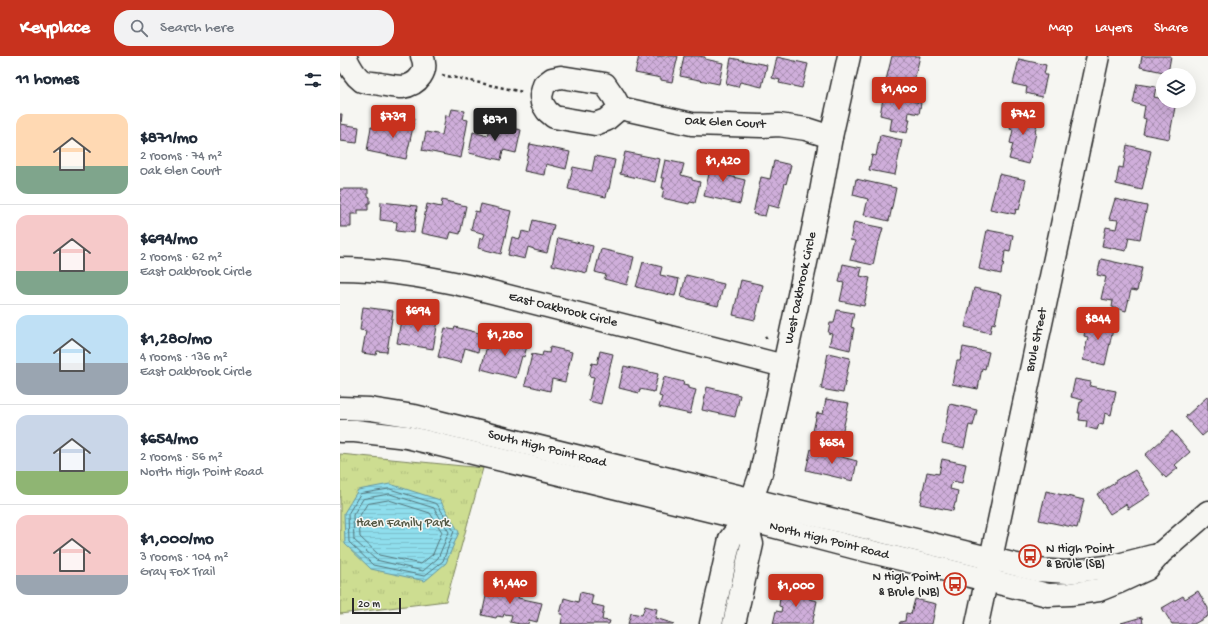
<!DOCTYPE html>
<meta charset="utf-8">
<style>
:root{--surface:#fff;--page:#f2f2f3;--text:#1f2937;--muted:#747a83;--line:#e0e1e3;--accent:#c8321e}
body{margin:0;font-family:"Gochi Hand",sans-serif;background:var(--page);color:var(--text);height:100vh;display:flex;flex-direction:column;font-size:15px;white-space:nowrap}
*{box-sizing:border-box;margin:0}
p{font-size:13px;color:var(--muted)}
.icon{flex:none;width:22px;height:22px;fill:none;stroke:currentColor;stroke-width:2;stroke-linecap:round;stroke-linejoin:round}
.map{position:relative;flex:1;overflow:hidden}
.details{display:flex;flex-direction:column;background:var(--surface);width:340px}
.details>*{flex:none}
.controls{position:absolute;left:816px;top:12px;display:grid;gap:8px}
.controls a{display:grid;place-items:center;width:40px;height:40px;border-radius:50%;background:var(--surface);box-shadow:0 4px 16px #0002;font-size:20px}
.scale{position:absolute;left:12px;bottom:10px;width:49px;box-sizing:border-box;padding-left:4px;border:2px solid #2b2b2b;border-top:0;font-size:11px;line-height:14px;white-space:nowrap;color:#2b2b2b;-webkit-text-stroke:3px #f6f6f2;paint-order:stroke}
.price{position:absolute;translate:-50% -34px;padding:0 9px;border-radius:4px;background:var(--accent);color:#fff;font-size:13px;line-height:26px;filter:drop-shadow(0 1px 2px #0008)}
.price::after{content:'';position:absolute;left:50%;top:24px;width:12px;height:9px;margin-left:-6px;background:inherit;clip-path:polygon(0 0,100% 0,50% 100%)}
.price.active{background:#222;color:#fff}
ul{padding:0;list-style:none}
li{display:flex;align-items:center;gap:12px;height:100px;padding:0 16px}
li+li{border-top:1px solid var(--line)}
li span{display:grid;place-items:center;flex:none;width:112px;height:80px;border-radius:12px;color:#555}
li>.icon{margin-inline-start:auto}
span .icon{width:48px;height:48px;fill:#fffc;stroke-width:1}
li b{font-size:17px}
h2{display:flex;justify-content:space-between;align-items:center;height:48px;padding:0 16px;font-size:17px}
header{display:flex;align-items:center;gap:24px;box-sizing:border-box;height:56px;padding:0 20px;background:var(--accent);color:#fff}
header strong{font-size:19px}
nav{display:flex;gap:22px;margin-inline-start:auto;font-size:14px}
.search{width:280px;height:36px;background:var(--page);display:flex;align-items:center;gap:10px;box-sizing:border-box;padding:0 14px;border-radius:16px;color:var(--muted);font-size:15px}
main{display:flex;flex:1;min-height:0}
.map>svg:first-child{display:block}
.park{fill:url(#park-tufts);stroke:#7c845e}
.water{fill:url(#water-rules);stroke:#67969f}
.lines{fill:none;stroke-linecap:round;stroke-linejoin:round}
.shore{stroke:#537379;stroke-width:1}
.building{fill:url(#building-cross-hatch);stroke:#2b2b2b}
.minor-casing{stroke:#2b2b2b;stroke-width:25}
.path{stroke:#2b2b2b;stroke-width:2.5;stroke-dasharray:3 3;stroke-linecap:butt}
.minor{stroke:#f6f6f2;stroke-width:22}
.labels{text-anchor:middle;dominant-baseline:central;stroke-width:3;stroke-linejoin:round;paint-order:stroke}
.street-label{font-size:13px;fill:#2b2b2b;stroke:#f6f6f2}
.park-label{font-size:13px;fill:#545844;stroke:#f6f6f2}
.poi-label{font-size:13px;fill:#2b2b2b;stroke:#f6f6f2;text-anchor:start}
</style>
<header>
<strong>Keyplace</strong>
<div class="search"><svg class="icon" aria-label="search" viewBox="0 0 24 24"><circle cx="10" cy="10" r="6"/><path d="M15 15l6 6"/></svg>Search here</div>
<nav><a>Map</a><a>Layers</a><a>Share</a></nav>
</header>
<main>
<section class="details">
<h2>11 homes<svg class="icon" aria-label="filters" viewBox="0 0 24 24"><path d="M4 7h16M4 17h16"/><circle cx="9" cy="7" r="2"/><circle cx="15" cy="17" r="2"/></svg></h2>
<ul>
<li><span style="background:linear-gradient(#ffd9b3 65%,#7fa58c 0)"><svg class="icon" aria-label="home" viewBox="0 0 24 24"><path d="M3 11l9-7 9 7M6 9v11h12V9"/></svg></span><div><b>$871/mo</b><p>2 rooms · 74 m²</p><p>Oak Glen Court</p></div></li>
<li><span style="background:linear-gradient(#f6c9c9 70%,#7fa58c 0)"><svg class="icon" aria-label="home" viewBox="0 0 24 24"><path d="M3 11l9-7 9 7M6 9v11h12V9"/></svg></span><div><b>$694/mo</b><p>2 rooms · 62 m²</p><p>East Oakbrook Circle</p></div></li>
<li><span style="background:linear-gradient(#bfe0f5 60%,#9aa5b1 0)"><svg class="icon" aria-label="home" viewBox="0 0 24 24"><path d="M3 11l9-7 9 7M6 9v11h12V9"/></svg></span><div><b>$1,280/mo</b><p>4 rooms · 136 m²</p><p>East Oakbrook Circle</p></div></li>
<li><span style="background:linear-gradient(#c9d6e8 70%,#8fb573 0)"><svg class="icon" aria-label="home" viewBox="0 0 24 24"><path d="M3 11l9-7 9 7M6 9v11h12V9"/></svg></span><div><b>$654/mo</b><p>2 rooms · 56 m²</p><p>North High Point Road</p></div></li>
<li><span style="background:linear-gradient(#f6c9c9 75%,#9aa5b1 0)"><svg class="icon" aria-label="home" viewBox="0 0 24 24"><path d="M3 11l9-7 9 7M6 9v11h12V9"/></svg></span><div><b>$1,000/mo</b><p>3 rooms · 104 m²</p><p>Gray Fox Trail</p></div></li>
</ul>
</section>
<div class="map">
<svg width="868" height="568" viewBox="0 0 868 568">
<defs>
<pattern id="park-tufts" width="24" height="20" patternUnits="userSpaceOnUse"><rect width="24" height="20" fill="#cddd91"/><path d="M3 7l-1-3M5 7V3M7 7l1-3M15 17l-1-3M17 17v-4M19 17l1-3" fill="none" stroke="#b0be7d"/></pattern>
<pattern id="water-rules" width="6" height="5" patternUnits="userSpaceOnUse"><rect width="6" height="5" fill="#8fdeed"/><path d="M0 2.5h6" fill="none" stroke="#7cbfcb"/></pattern>
<pattern id="building-cross-hatch" width="8" height="8" patternUnits="userSpaceOnUse"><rect width="8" height="8" fill="#cfaeda"/><path d="M0 0l8 8M0 8l8-8" fill="none" stroke="#a88eb1"/></pattern>
</defs>
<rect width="100%" height="100%" fill="#f6f6f2"/>
<filter id="ink" filterUnits="userSpaceOnUse"><feTurbulence type="fractalNoise" baseFrequency=".025" numOctaves="2"/><feDisplacementMap in="SourceGraphic" scale="8" xChannelSelector="R" yChannelSelector="G"/><feConvolveMatrix kernelMatrix="1 2 1 2 8 2 1 2 1" color-interpolation-filters="sRGB"/></filter>
<g filter="url(#ink)">
<!-- park -->
<polygon class="park" points="0,398 143,412 106,545 0,558"/>
<!-- water -->
<polygon class="water" points="50,428 100,444 119,476 106,507 85,525 31,513 5,488 4,457 18,434"/>
<g class="lines">
<!-- shore -->
<g class="shore">
<polygon points="50,433 97,448 114,475 103,505 84,520 33,509 9,486 8,458 20,438"/>
<polygon points="50,438 94,452 109,476 98,502 83,515 36,504 14,484 13,459 23,443"/>
<polygon points="49,444 90,457 102,476 93,498 81,508 39,499 20,481 19,461 27,448"/>
</g>
</g>
<!-- building -->
<g class="building">
<polygon points="299,0 338,0 332,26 321,24 321,22 295,17"/>
<polygon points="344,0 358,0 365,1 365,3 383,7 379,28 340,20"/>
<polygon points="552,0 580,0 572,34 545,28"/>
<polygon points="802,0 831,0 828,17 800,11"/>
<polygon points="437,1 468,8 462,32 439,27 440,24 432,22"/>
<polygon points="391,2 427,9 422,31 400,26 398,31 386,28"/>
<polygon points="679,3 706,9 704,19 707,19 702,41 686,37 687,31 673,28"/>
<polygon points="797,28 816,31 814,41 823,43 823,45 836,46 829,83 803,78 806,63 803,62 805,50 793,47"/>
<polygon points="544,37 572,43 572,45 581,47 579,58 569,56 568,63 570,63 567,77 550,74 552,62 540,59"/>
<polygon points="112,53 125,55 123,63 128,64 121,102 82,94 86,76 102,79 106,59 110,60"/>
<polygon points="674,53 699,59 695,76 696,77 689,108 669,103 673,88 670,87 673,74 670,73"/>
<polygon points="0,58 2,58 1,68 19,71 17,87 0,85"/>
<polygon points="58,58 75,62 66,103 27,95 31,71 54,76"/>
<polygon points="151,67 181,74 176,97 163,94 161,104 129,97 133,76 148,80"/>
<polygon points="540,79 562,84 555,119 529,114 532,99 536,100"/>
<polygon points="190,88 230,96 226,113 206,108 204,119 184,115"/>
<polygon points="787,89 811,95 802,134 776,128 779,111 783,112"/>
<polygon points="285,96 320,103 315,126 280,118"/>
<polygon points="255,100 275,104 269,133 268,133 266,141 228,133 233,111 252,115"/>
<polygon points="373,100 389,104 385,119 405,124 400,148 364,140"/>
<polygon points="325,104 344,108 341,119 352,122 352,124 360,126 355,147 350,146 349,148 322,142 324,132 322,132 324,122 321,122"/>
<polygon points="434,105 451,109 446,128 445,127 439,152 428,149 425,160 413,158 421,121 430,123"/>
<polygon points="659,118 686,124 679,154 676,153 675,158 650,153"/>
<polygon points="516,123 556,132 549,165 524,159 528,143 513,139"/>
<polygon points="0,133 28,133 28,140 30,141 30,147 28,147 28,154 18,154 18,158 11,158 11,171 0,171"/>
<polygon points="775,143 807,150 800,183 789,181 786,195 762,190 766,171 776,173 778,164 769,163"/>
<polygon points="102,144 126,150 120,178 111,176 109,183 81,177 87,148 101,151"/>
<polygon points="41,146 77,150 74,177 56,175 57,166 40,164"/>
<polygon points="141,148 171,155 161,198 138,192 140,182 143,183 145,178 131,174 135,155 139,156"/>
<polygon points="193,164 214,169 207,197 194,194 194,193 188,191 185,203 168,199 172,181 180,183 182,175 190,177"/>
<polygon points="514,166 543,172 539,186 538,186 533,209 510,204 515,185 510,184"/>
<polygon points="647,174 673,179 670,196 665,195 663,211 662,211 661,218 639,213"/>
<polygon points="218,182 253,190 247,217 212,209"/>
<polygon points="261,193 294,201 287,229 264,223 266,219 255,216"/>
<polygon points="761,203 802,212 797,235 791,234 786,255 772,251 773,245 761,243 766,221 757,219"/>
<polygon points="303,206 322,211 320,219 339,223 335,240 296,231"/>
<polygon points="503,208 522,212 520,220 530,222 524,250 500,245 504,227 499,226"/>
<polygon points="346,219 384,228 378,250 341,241"/>
<polygon points="401,224 423,229 415,264 393,259"/>
<polygon points="634,232 661,238 655,268 652,267 650,277 625,271"/>
<polygon points="23,251 53,255 47,296 37,295 36,299 22,297 26,275 20,274"/>
<polygon points="497,254 514,257 511,271 514,272 510,294 489,289 492,278 488,277 490,267 494,267"/>
<polygon points="77,261 98,265 93,293 57,287 61,264 76,267"/>
<polygon points="747,263 774,269 765,309 743,304 748,281 744,280"/>
<polygon points="115,271 143,278 138,296 125,292 121,307 98,301 105,272 114,274"/>
<polygon points="172,279 189,283 184,301 182,300 176,322 141,313 148,286 169,291"/>
<polygon points="210,291 232,296 225,326 212,323 210,335 185,329 192,298 202,300 203,296 209,297"/>
<polygon points="623,291 649,296 645,313 642,312 638,333 612,328 617,305 620,305"/>
<polygon points="260,295 273,298 261,348 249,345 254,321 249,320 252,307 257,308"/>
<polygon points="488,297 510,302 503,337 481,333"/>
<polygon points="284,310 318,318 314,336 300,333 299,337 279,332"/>
<polygon points="324,321 344,326 343,329 348,330 348,332 356,334 350,358 319,351 322,341 319,340"/>
<polygon points="735,323 751,326 750,330 776,335 771,359 765,357 763,369 759,368 757,374 746,371 747,365 739,364 740,357 738,357 740,346 742,346 743,344 731,341"/>
<polygon points="367,331 400,339 395,361 362,354"/>
<polygon points="868,340 868,375 862,380 845,361"/>
<polygon points="486,343 509,347 501,382 473,375 477,357 483,358"/>
<polygon points="610,348 637,354 633,370 629,369 624,392 602,387"/>
<polygon points="832,375 850,396 835,409 838,412 826,422 805,399"/>
<polygon points="471,393 517,405 513,425 466,414"/>
<polygon points="602,403 626,408 622,427 612,425 610,433 618,435 616,447 615,447 613,455 580,448 587,416 599,418"/>
<polygon points="795,414 811,438 788,453 786,448 770,458 757,438 775,427 775,425 783,420 783,421"/>
<polygon points="706,435 744,444 737,472 699,464"/>
<polygon points="149,526 180,533 178,542 202,547 197,566 189,564 188,568 180,568 170,566 172,559 164,558 163,561 157,560 156,562 142,559"/>
<polygon points="448,531 471,535 469,543 477,545 472,568 433,568 436,555 441,556 442,551 439,550 440,541 446,542"/>
<polygon points="858,535 868,552 868,560 854,568 832,568 822,552 843,540 845,543"/>
<polygon points="240,536 253,539 251,548 264,551 262,564 270,565 269,568 221,568 223,558 220,558 224,542 238,546"/>
<polygon points="575,543 596,548 592,568 559,568 560,566 565,565 566,557 571,558"/>
<polygon points="305,550 317,553 315,562 335,568 288,568 291,557 302,559"/>
<polygon points="802,561 803,568 782,568 781,567"/>
</g>
<g class="lines">
<!-- minor casing -->
<g class="minor-casing">
<g id="minor">
<path d="M6 2C10 11 14 19 22 25 27 27 35 27 40 28 47 29 55 31 62 31 78 29 89 15 82 0"/>
<polygon points="221,21 265,28 274,41 280,52 266,64 255,68 214,61 207,55 202,47 201,40 204,29 212,23"/>
<polyline points="280,52 352,68 422,70 439,69 466,73 491,81"/>
<path d="M0 213C44 213 89 221 132 231L444 310"/>
<polyline points="0,352 30,353 74,360 697,514 727,516 774,510 813,500"/>
<polyline points="0,375 15,375 67,381 405,463 516,492 708,539 730,538 759,534 779,526 807,513 821,497 868,456"/>
<polyline points="371,568 390,483 405,463 421,417 481,136 491,81 509,0"/>
<polyline points="394,568 412,488 405,463"/>
<polyline points="637,568 758,0"/>
</g>
</g>
<!-- path -->
<g class="path">
<polyline points="102,19 183,36"/>
<polyline points="425,280 428,285"/>
</g>
<!-- minor -->
<use href="#minor" class="minor"/>
</g>
</g>
<!-- icons -->
<defs>
<g id="bus-ring" transform="scale(1.15)"><circle r="9.5" fill="#f6f6f2" stroke="#c8321e" stroke-width="1.5"/><path d="M-5-6H5V4H4V6H2V4H-2V6H-4V4H-5ZM-3.5-4V0h7V-4ZM-3.5 1.2v1.5H-2V1.2ZM2 1.2v1.5H3.5V1.2Z" fill="#c8321e"/></g>
</defs>
<g fill-rule="evenodd">
<use href="#bus-ring" x="690" y="500"/>
<use href="#bus-ring" x="615" y="528"/>
</g>
<g class="labels">
<!-- street labels -->
<g class="street-label">
<text transform="translate(385 67) rotate(3)">Oak Glen Court</text>
<text transform="translate(461 232) rotate(-78)">West Oakbrook Circle</text>
<text transform="translate(223 254) rotate(14)">East Oakbrook Circle</text>
<text transform="translate(697 284) rotate(-78)">Brule Street</text>
<text transform="translate(207 393) rotate(14)">South High Point Road</text>
<text transform="translate(489 485) rotate(14)">North High Point Road</text>
</g>
<!-- park labels -->
<g class="park-label">
<text x="63" y="467">Haen Family Park</text>
</g>
<!-- poi labels -->
<g class="poi-label">
<text x="706" y="493">N High Point<tspan x="706" dy="15">&amp; Brule (SB)</tspan></text>
<text x="600" y="521" text-anchor="end">N High Point<tspan x="600" dy="15">&amp; Brule (NB)</tspan></text>
</g>
</g>
</svg>
<div class="controls">
<a><svg class="icon" aria-label="layers" viewBox="0 0 24 24"><path d="M12 4l9 5-9 5-9-5zM3 14l9 5 9-5"/></svg></a>
</div>
<div class="scale">20 m</div>
<b class="price" style="left:559px;top:55px">$1,400</b>
<b class="price" style="left:683px;top:80px">$742</b>
<b class="price" style="left:53px;top:83px">$739</b>
<b class="price active" style="left:155px;top:86px">$871</b>
<b class="price" style="left:383px;top:127px">$1,420</b>
<b class="price" style="left:78px;top:277px">$694</b>
<b class="price" style="left:758px;top:285px">$844</b>
<b class="price" style="left:165px;top:301px">$1,280</b>
<b class="price" style="left:492px;top:409px">$654</b>
<b class="price" style="left:170px;top:549px">$1,440</b>
<b class="price" style="left:456px;top:552px">$1,000</b>
</div>
</main>
